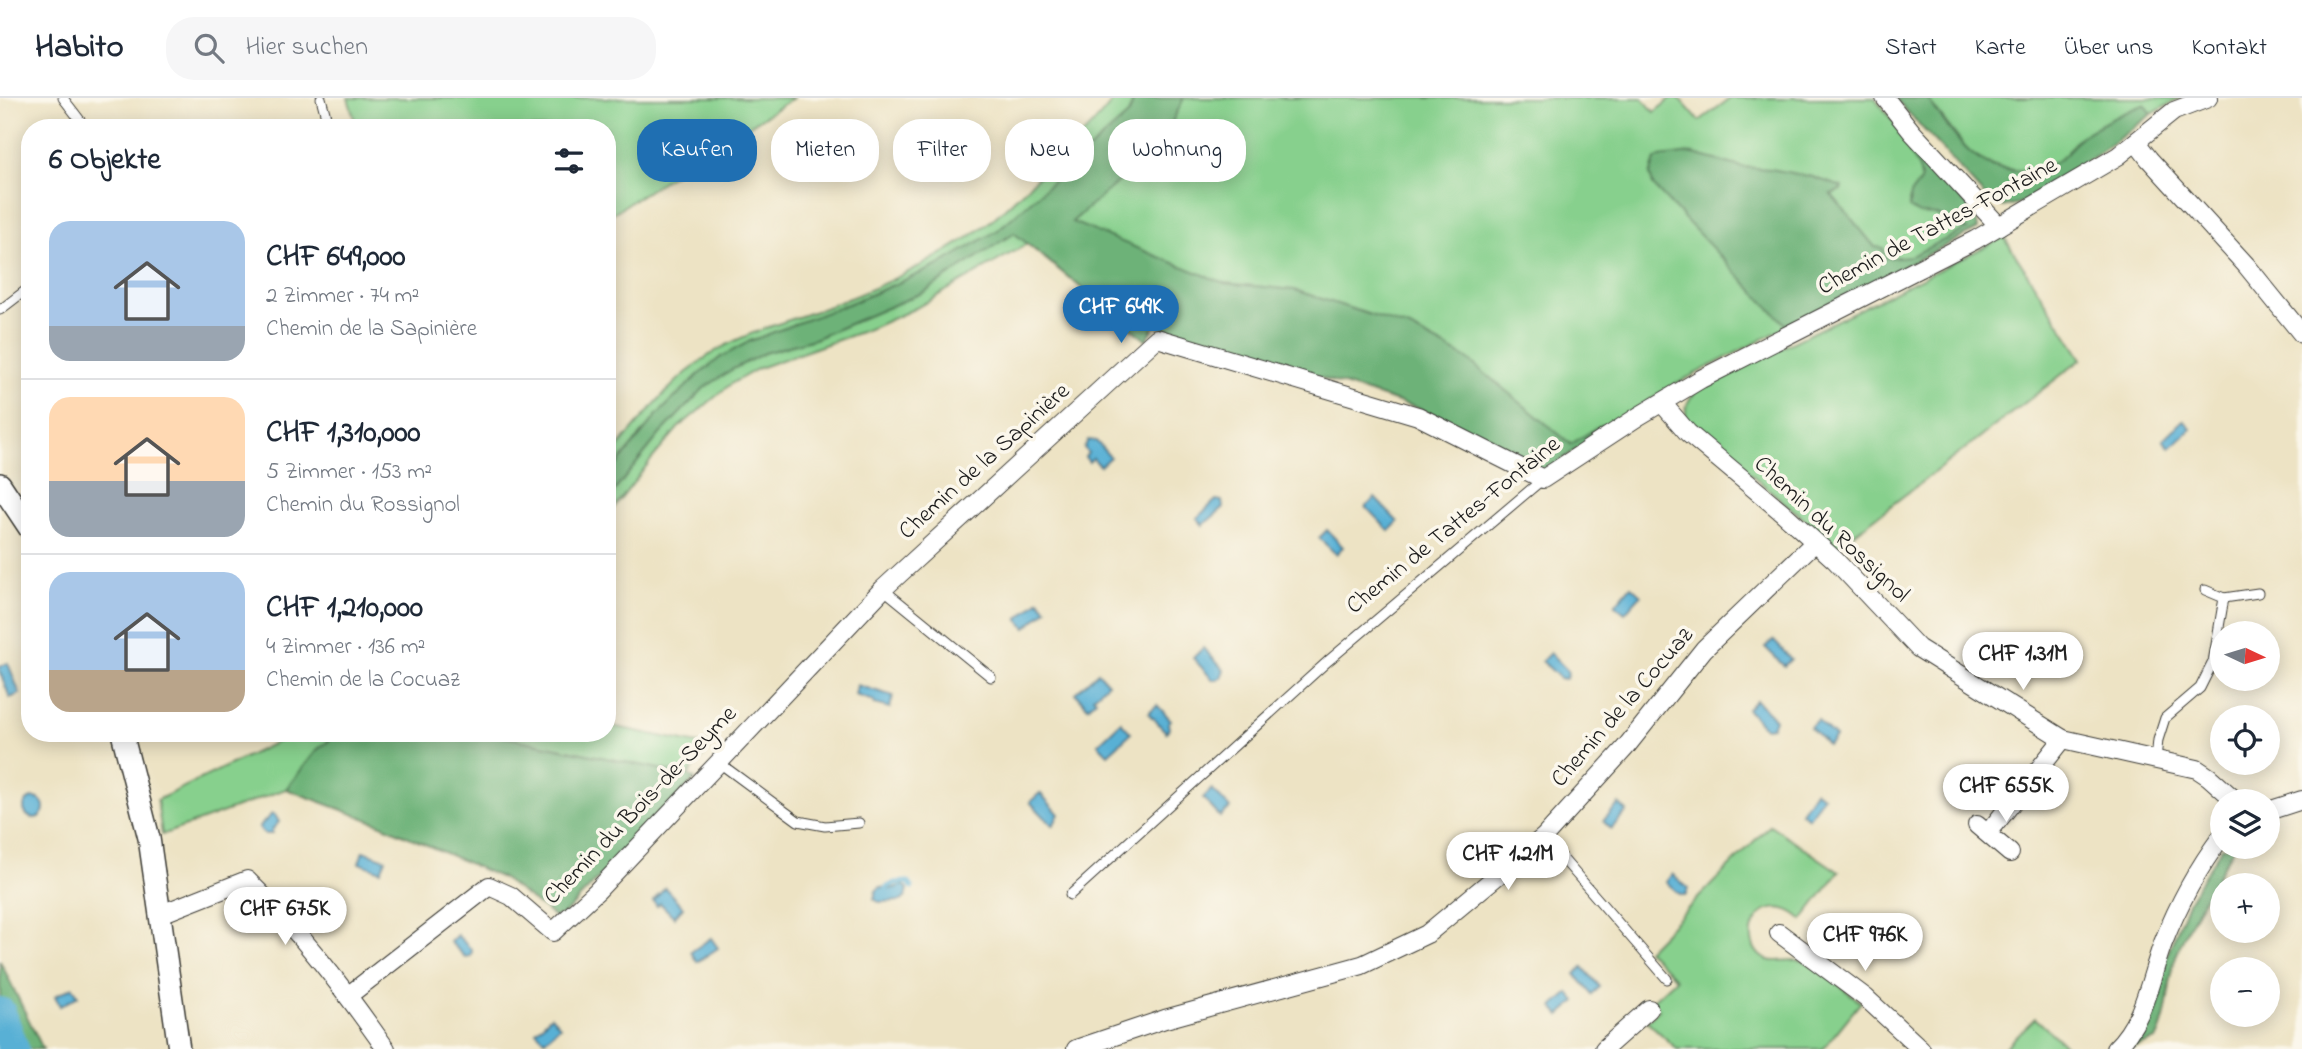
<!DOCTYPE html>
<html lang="de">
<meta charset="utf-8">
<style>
:root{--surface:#fff;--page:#f6f6f7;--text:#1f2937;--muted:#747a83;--line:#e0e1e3;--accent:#1f6fb2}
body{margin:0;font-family:"Indie Flower",sans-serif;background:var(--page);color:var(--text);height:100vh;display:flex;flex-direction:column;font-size:26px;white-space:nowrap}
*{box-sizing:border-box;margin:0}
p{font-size:23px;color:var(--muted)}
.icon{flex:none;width:38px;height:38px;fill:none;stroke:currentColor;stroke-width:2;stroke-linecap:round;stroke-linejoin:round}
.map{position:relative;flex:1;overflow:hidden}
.panel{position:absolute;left:21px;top:21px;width:595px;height:623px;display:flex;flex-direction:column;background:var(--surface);border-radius:28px;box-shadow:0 4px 18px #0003}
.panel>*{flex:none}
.guide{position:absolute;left:637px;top:21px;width:665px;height:63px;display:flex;gap:14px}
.needle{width:46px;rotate:94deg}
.fabs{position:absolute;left:2210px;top:523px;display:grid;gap:14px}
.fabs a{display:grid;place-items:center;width:70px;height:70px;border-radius:50%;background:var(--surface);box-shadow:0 4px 18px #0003;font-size:35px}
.price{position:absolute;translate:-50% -60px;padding:0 16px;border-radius:24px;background:#fff;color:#222;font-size:23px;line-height:46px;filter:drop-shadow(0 2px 4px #0008)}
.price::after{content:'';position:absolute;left:50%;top:42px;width:21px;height:16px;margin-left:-10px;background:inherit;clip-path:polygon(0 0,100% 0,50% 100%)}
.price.on{background:var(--accent);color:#fff}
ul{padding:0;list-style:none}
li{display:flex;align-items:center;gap:21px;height:175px;padding:0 28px}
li+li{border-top:2px solid var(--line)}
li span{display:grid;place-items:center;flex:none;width:196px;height:140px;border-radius:21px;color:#555}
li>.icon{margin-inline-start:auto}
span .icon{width:84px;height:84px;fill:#fffc;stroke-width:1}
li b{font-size:30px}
h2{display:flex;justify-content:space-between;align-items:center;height:84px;padding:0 28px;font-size:30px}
.pill{padding:0 24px;border-radius:28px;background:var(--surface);box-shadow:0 4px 18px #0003;font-size:24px;line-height:63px}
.pill.on{background:var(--accent);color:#fff}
header{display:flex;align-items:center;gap:42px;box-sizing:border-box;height:98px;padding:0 35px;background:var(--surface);border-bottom:2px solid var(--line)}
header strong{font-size:33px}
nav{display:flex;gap:38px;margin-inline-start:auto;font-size:24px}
.search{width:490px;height:63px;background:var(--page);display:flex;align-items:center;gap:18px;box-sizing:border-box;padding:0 24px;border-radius:28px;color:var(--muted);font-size:26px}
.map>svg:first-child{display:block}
.green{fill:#87d08d;stroke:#527654;stroke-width:2}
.forest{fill:#6db278;stroke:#44674a;stroke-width:2}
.water{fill:#58b0d5;stroke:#3a6678;stroke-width:2}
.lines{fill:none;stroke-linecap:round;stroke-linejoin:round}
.stream{stroke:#58b0d5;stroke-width:5}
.river{stroke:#58b0d5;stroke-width:32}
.service-casing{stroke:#3b3a35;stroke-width:11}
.minor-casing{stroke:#3b3a35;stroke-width:20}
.tertiary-casing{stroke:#3b3a35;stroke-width:24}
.service{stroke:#fff;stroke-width:9}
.minor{stroke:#fff;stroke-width:18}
.tertiary{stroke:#fff;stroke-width:21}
.labels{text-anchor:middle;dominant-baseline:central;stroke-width:7;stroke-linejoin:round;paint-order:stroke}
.street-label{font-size:24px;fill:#1c1c1c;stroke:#fbf7ec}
</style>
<header>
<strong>Habito</strong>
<div class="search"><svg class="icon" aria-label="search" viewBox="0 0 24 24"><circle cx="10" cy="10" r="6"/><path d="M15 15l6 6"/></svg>Hier suchen</div>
<nav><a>Start</a><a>Karte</a><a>Über uns</a><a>Kontakt</a></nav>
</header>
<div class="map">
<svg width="2302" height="951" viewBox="0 0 2302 951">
<rect width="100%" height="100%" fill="#fbf7ec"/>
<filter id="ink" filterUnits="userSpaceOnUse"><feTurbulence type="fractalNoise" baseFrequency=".0143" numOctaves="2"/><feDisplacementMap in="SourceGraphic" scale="14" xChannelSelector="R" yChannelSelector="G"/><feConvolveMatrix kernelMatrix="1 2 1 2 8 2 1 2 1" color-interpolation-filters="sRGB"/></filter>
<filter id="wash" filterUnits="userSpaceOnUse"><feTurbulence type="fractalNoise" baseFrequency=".00686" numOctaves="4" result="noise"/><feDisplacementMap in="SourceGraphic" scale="28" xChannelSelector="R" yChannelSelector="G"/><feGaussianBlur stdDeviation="1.57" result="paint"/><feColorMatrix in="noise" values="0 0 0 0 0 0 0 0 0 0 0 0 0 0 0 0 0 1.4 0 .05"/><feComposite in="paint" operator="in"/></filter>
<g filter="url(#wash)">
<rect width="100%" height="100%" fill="#ede3c4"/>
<!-- green -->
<g class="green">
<polygon points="348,0 793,0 607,119 607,30 357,30"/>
<path d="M1115 0H1134L1129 14 1145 0H1643L1654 14 1672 0H1679L1699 23 1731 0H1875L1914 50 1975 115 1978 131 1675 286 1605 331 1543 375 1474 335 1415 309 1155 228 1146 242 1027 146 916 210 872 230 759 270 731 286 679 329 651 362 607 419V402L660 336 704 290 733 271 764 255 814 241 924 194 1013 135 1003 127 999 132 938 168 721 259C675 295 643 334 607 379V363C640 323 674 277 719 251 756 230 798 221 837 205 889 185 942 160 987 126 1007 110 1026 90 1045 72 1070 50 1095 27 1115 0Z"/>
<path d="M1927 0H2181L2152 16 2145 6C2125 16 2101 25 2082 38 2074 42 2071 52 2064 58 2035 80 1996 75 1968 53Z"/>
<path d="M2004 139 2082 261 1837 449 1687 322C1683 308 1689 300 1699 291Z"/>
<polygon points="607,627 698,646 716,643 688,677 485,635 607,635"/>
<polygon points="295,635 339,635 317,652 286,691 162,737 157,702"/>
<path d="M1770 727 1839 774 1802 822C1785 804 1758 806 1752 833 1751 839 1752 844 1754 849 1766 875 1791 855 1808 865 1826 876 1843 891 1861 904L1823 951H1677L1647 923 1659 912 1652 903 1676 881 1647 852Z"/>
<polygon points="2035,920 2069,951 2003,951"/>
</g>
<!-- forest -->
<g class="forest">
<polygon points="1134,0 1184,0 1169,30 1144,61 1072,124 1224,185 1295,192 1410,230 1466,260 1571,346 1601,327 1605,331 1543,375 1474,335 1415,309 1155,228 1146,242 1014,135 924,194 814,241 764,255 733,271 704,290 660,336 607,402 607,379 657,317 698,277 721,259 750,243 861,201 937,168 998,132 1129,16"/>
<path d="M1895 0H1927C1941 18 1954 41 1971 55 1996 78 2039 79 2065 57 2072 51 2075 42 2083 37 2102 25 2124 14 2145 6L2152 16 2091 61 2024 104 2003 109 1989 103Z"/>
<path d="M1913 50 1975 115 1978 131 1786 227 1653 88 1650 77 1655 62 1660 59 1690 55 1742 69 1771 71 1813 79 1842 89 1841 92 1831 96 1875 149 1883 150 1885 160 1911 158 1967 131 1937 117 1919 116 1909 110C1908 79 1936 95 1909 53Z"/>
<polygon points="339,635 485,635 688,677 695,681 565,815 555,819 502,780 377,725 286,691 317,652"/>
<path d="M2222 749H2234C2214 786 2189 819 2176 859 2167 886 2170 916 2156 942L2128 951 2136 944 2149 926 2158 880 2189 802Z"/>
<polygon points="0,863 43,951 0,951"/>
</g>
<!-- water -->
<g class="water">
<polygon points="2184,322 2191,331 2170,350 2163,342"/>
<polygon points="1088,342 1096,343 1110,359 1100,368 1093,360 1089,364 1085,359 1088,355 1084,350"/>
<polygon points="1375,400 1398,424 1389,433 1366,409"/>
<polygon points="1216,402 1222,403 1223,410 1203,427 1197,420"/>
<polygon points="1327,432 1343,449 1336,456 1319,440"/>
<polygon points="1631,488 1641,497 1625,515 1615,507"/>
<polygon points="1039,502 1047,511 1026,530 1018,521"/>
<polygon points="1773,542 1791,561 1784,568 1765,549"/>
<polygon points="1203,550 1224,572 1221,580 1213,582 1193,560"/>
<polygon points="1550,555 1567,572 1568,577 1565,581 1560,580 1542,563"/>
<polygon points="8,565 20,596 10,600 0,574 0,568"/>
<polygon points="1098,574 1108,585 1093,599 1096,602 1088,609 1075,595"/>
<polygon points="857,587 893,598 890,610 874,606 874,603 855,597"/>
<polygon points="1756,602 1775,621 1772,629 1765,630 1747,611"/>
<polygon points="1157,607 1171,622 1168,625 1169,631 1166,634 1148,615"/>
<polygon points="1817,622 1835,639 1828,647 1810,629"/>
<polygon points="1121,624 1131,635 1108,656 1098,646"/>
<polygon points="1212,691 1230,710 1220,719 1203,700"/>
<polygon points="1815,693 1823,698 1809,720 1801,714"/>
<polygon points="1040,695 1059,716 1053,728 1030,704"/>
<circle cx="34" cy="710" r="10"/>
<polygon points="1619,706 1627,713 1611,731 1603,723"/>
<polygon points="272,716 275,717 279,724 272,732 272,736 264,736 259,729"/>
<polygon points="363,753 386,761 381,773 359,765"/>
<polygon points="1672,776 1688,790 1686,797 1681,797 1666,784"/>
<polygon points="904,787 908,791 906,799 901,803 879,804 874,801 876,793 880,789 891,791"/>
<polygon points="665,790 683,809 674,819 660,805 657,808 653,803"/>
<polygon points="254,803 259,810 266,824 256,828 247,809 248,805"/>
<polygon points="457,837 472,852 471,858 465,859 450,844"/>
<polygon points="711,840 718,850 697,864 691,854"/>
<polygon points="1583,869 1600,889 1592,896 1575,876"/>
<polygon points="73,889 78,898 60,908 55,898"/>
<polygon points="1569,895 1576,903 1560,917 1553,909"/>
<polygon points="551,918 560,928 545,942 536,933"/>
</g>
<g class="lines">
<!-- stream -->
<polyline class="stream" points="886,790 895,785 908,784 912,789"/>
<!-- river -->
<polyline class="river" points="0,915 13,951"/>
</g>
</g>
<g filter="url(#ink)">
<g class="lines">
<!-- service casing -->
<g class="service-casing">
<g id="service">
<polyline points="63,0 86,30"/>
<polyline points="321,0 329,30"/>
<polyline points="0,212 30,189"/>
<polyline points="883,491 991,579"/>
<polyline points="2224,500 2258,495"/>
<polyline points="2156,661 2158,642 2165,620 2200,590 2213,564 2224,500 2205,492"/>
<polyline points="718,664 798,723 825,728 859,725"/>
<polyline points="1544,739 1667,881"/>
<polyline points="1070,797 1328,563 1543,381"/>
</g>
</g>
<!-- minor casing -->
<g class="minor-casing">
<g id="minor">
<polyline points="1885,0 1912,34 1999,128"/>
<polyline points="2136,44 2149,61 2246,167 2302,236"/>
<polyline points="1662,305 1688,335 1782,414 1835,462 1918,550 2063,641 2197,671 2209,679 2237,704"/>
<polyline points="2268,713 2302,702"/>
<polyline points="1977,727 2010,755"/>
<polyline points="1988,735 2063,641"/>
<path d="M161 816 247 782C300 833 344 891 386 951"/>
<polyline points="1779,835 1866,900 1921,951"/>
<polyline points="349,897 489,788 511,798 553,834 597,793 883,491 1157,240 1418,318 1543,381 1639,318 1701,281 1975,142 2118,58 2174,13 2208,0"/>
<polyline points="1076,951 1165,921 1362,867 1427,836 1544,739 1625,650 1704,551 1815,444"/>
<polyline points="1604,951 1649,911"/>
<path d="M2115 951C2145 922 2149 883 2163 845 2178 807 2198 770 2222 738"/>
</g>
</g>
<!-- tertiary casing -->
<g class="tertiary-casing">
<g id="tertiary">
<polyline points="0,386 30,431"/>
<polyline points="122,635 149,740 179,951"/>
</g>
</g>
<!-- service -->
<use href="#service" class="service"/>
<!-- minor -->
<use href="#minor" class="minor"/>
<!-- tertiary -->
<use href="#tertiary" class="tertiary"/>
</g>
</g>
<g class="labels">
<!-- street labels -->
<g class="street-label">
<text transform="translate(1938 129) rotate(-28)">Chemin de Tattes-Fontaine</text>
<text transform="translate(985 364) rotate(-42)">Chemin de la Sapinière</text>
<text transform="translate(1454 428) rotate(-39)">Chemin de Tattes-Fontaine</text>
<text transform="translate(1831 432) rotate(43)">Chemin du Rossignol</text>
<text transform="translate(1623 610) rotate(-49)">Chemin de la Cocuaz</text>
<text transform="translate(641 708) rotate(-46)">Chemin du Bois-de-Seyme</text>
</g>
</g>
</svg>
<div class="fabs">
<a><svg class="needle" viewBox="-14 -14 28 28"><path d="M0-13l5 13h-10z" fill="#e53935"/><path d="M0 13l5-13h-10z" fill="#747a83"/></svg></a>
<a><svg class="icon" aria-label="locate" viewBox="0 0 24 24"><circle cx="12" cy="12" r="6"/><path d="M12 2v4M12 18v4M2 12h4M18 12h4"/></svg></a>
<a><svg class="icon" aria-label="layers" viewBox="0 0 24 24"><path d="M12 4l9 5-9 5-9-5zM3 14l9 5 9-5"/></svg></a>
<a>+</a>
<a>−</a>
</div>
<b class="price on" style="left:1121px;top:247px">CHF 649K</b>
<b class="price" style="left:2023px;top:594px">CHF 1.31M</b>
<b class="price" style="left:2006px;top:726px">CHF 655K</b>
<b class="price" style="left:1508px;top:794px">CHF 1.21M</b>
<b class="price" style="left:285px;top:849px">CHF 675K</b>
<b class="price" style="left:1865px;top:875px">CHF 976K</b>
<div class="guide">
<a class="pill on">Kaufen</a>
<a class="pill">Mieten</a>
<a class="pill">Filter</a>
<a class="pill">Neu</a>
<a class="pill">Wohnung</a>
</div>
<section class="panel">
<h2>6 Objekte<svg class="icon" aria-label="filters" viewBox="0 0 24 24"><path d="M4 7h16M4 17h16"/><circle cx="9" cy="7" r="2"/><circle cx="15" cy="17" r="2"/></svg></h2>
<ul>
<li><span style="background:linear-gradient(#a9c7e8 75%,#9aa5b1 0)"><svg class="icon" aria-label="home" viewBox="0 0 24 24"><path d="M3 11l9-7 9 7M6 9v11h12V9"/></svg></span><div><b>CHF 649,000</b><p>2 Zimmer · 74 m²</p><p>Chemin de la Sapinière</p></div></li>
<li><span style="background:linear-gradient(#ffd9b3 60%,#9aa5b1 0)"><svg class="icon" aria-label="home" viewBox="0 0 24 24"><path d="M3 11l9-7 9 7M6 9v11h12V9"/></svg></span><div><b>CHF 1,310,000</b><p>5 Zimmer · 153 m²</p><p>Chemin du Rossignol</p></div></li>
<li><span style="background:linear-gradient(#a9c7e8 70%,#b9a48a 0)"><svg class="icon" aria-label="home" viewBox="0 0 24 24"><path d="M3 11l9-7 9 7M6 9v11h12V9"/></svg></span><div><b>CHF 1,210,000</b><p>4 Zimmer · 136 m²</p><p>Chemin de la Cocuaz</p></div></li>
</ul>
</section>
</div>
